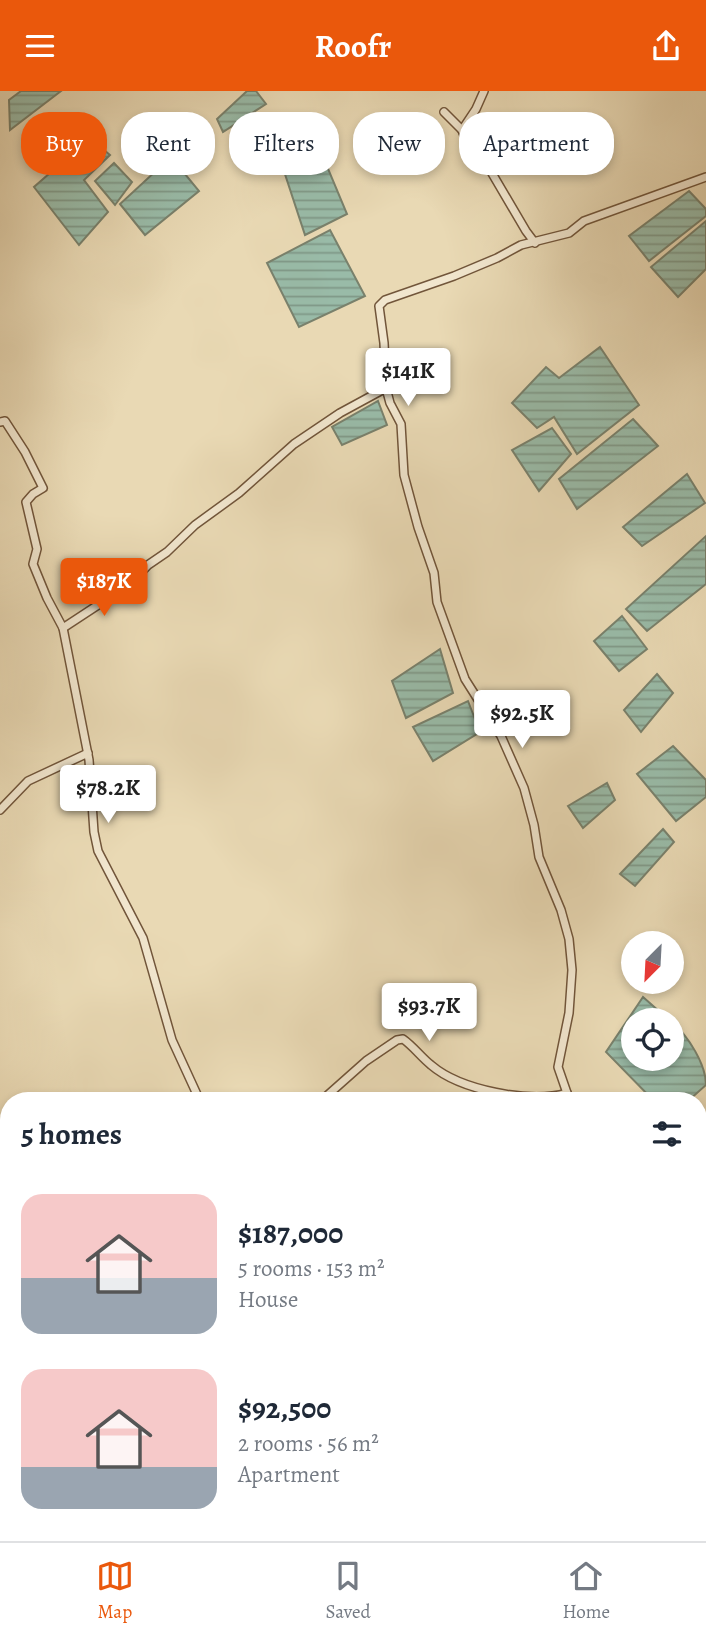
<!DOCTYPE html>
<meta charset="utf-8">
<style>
:root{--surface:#fff;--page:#f2f2f3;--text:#1f2937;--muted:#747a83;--line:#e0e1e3;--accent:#ea580c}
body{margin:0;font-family:Alegreya,serif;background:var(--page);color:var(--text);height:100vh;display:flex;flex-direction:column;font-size:26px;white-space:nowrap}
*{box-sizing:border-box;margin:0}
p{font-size:23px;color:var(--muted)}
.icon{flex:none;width:38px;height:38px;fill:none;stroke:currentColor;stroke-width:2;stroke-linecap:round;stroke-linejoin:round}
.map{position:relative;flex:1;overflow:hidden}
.sheet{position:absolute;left:0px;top:1001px;width:707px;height:450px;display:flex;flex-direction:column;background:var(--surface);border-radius:28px 28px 0 0;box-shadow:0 4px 10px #0003}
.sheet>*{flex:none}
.hud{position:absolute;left:21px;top:21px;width:665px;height:63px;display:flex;gap:14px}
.needle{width:46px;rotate:204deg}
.controls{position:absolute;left:621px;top:840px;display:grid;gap:14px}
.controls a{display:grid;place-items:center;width:63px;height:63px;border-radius:50%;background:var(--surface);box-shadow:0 4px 10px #0003;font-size:35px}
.price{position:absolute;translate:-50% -60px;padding:0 16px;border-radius:7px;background:#fff;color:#222;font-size:23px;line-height:46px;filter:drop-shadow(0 2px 4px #0008)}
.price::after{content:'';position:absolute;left:50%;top:42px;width:21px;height:16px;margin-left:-10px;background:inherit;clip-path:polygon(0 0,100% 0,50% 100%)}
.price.active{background:var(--accent);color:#fff}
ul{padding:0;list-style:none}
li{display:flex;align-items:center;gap:21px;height:175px;padding:0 21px}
li span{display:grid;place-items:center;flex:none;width:196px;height:140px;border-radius:21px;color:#555}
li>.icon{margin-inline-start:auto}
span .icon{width:84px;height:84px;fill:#fffc;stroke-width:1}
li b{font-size:30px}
h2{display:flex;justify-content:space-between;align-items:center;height:84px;padding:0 21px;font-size:30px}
.chip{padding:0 24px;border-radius:28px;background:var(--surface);box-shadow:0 4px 10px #0003;font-size:24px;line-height:63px}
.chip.active{background:var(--accent);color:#fff}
header{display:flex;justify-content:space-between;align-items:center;height:91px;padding:0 21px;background:var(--accent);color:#fff;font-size:32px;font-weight:600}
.tabs{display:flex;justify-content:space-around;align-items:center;height:98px;border-top:2px solid var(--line);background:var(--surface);font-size:19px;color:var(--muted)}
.tabs a{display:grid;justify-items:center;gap:4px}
.tabs .active{color:var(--accent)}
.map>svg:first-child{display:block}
.water{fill:url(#water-rules);stroke:#79816c;stroke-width:2}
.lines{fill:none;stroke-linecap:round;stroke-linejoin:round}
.street-casing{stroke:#71553a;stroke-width:10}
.street{stroke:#f1e6ce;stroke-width:7}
</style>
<header><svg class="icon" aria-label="menu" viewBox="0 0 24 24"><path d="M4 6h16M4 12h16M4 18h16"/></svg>Roofr<svg class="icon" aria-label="share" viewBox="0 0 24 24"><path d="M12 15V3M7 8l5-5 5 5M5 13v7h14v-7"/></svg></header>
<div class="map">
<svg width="706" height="1450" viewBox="0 0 706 1450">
<defs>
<pattern id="water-rules" width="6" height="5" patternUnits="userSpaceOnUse" patternTransform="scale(1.75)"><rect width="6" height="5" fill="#99bba8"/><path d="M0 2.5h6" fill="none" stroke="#7f9887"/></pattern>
</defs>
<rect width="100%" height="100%" fill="#e9d9b4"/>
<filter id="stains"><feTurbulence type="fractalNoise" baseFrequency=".00286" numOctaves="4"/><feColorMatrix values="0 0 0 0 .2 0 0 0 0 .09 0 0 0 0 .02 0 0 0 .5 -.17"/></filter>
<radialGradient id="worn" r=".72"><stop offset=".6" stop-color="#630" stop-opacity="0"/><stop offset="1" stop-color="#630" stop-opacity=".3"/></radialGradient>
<!-- water -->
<g class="water">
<polygon points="21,0 61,0 10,39 9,9"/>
<polygon points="247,0 256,0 266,13 223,41 217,28"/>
<polygon points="90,47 110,64 84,89 108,121 79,154 34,96"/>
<polygon points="308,59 316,72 324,68 347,123 305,144 281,71"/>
<polygon points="171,66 199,100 145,144 120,113"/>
<polygon points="114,72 132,91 115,114 95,90"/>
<polygon points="689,100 706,118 706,125 649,170 629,145"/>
<polygon points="706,130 706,178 678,206 651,176"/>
<polygon points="330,139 365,205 299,236 267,172"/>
<polygon points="600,256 639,314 577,363 554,326 537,337 512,312 546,276 559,287"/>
<polygon points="378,310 387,334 342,354 332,336"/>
<polygon points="633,328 658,355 577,418 559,388"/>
<polygon points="552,337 571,363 539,400 512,359"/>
<polygon points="687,383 705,412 642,455 623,436"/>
<polygon points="706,445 706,493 647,540 626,518"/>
<polygon points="622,525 647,558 619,580 594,550"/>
<polygon points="440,558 453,602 406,627 392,590"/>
<polygon points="657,583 673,602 641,641 624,619"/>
<polygon points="468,610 480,641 433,670 413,636"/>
<polygon points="673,655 706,689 706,706 676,730 637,683"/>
<polygon points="607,692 615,709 583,737 568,715"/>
<polygon points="663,738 674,751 635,795 620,783"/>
<path d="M643 906 669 929H634V968H672V931C688 945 706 973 706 994L688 1010H654L606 961Z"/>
</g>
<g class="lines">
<!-- street casing -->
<g class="street-casing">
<g id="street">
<polyline points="484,0 476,18 462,39 463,42 486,72 526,140 535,152"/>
<polyline points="444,21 462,39"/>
<polyline points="0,331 5,330 25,361 43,397 33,403 26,411 37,458 33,473 47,507 63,537 89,669 94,741 98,760 143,847 172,949 200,1010"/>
<polyline points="63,537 130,493 148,474 167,461 195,434 239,402 294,353 340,322 386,297"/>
<polyline points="0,719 28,690 88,662"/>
<path d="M321 1010 366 970 397 949 403 948C413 955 421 966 431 974 460 999 530 1013 567 1002"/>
<polyline points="564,1010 567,1002 558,976 569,922 572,879 569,848 561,819 539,766 534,734 524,697 501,645 465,588 437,511 434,482 418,436 404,384 401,333 390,312 386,297 384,252 379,215 385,209 454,185 497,167 521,154 569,142 584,130 706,86"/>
<polyline points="698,1311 706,1321"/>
</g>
</g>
<!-- street -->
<use href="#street" class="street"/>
</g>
<rect width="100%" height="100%" filter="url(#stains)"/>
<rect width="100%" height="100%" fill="url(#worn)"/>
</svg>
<div class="controls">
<a><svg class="needle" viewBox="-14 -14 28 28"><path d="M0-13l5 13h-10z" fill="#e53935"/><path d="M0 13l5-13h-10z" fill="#747a83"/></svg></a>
<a><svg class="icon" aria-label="locate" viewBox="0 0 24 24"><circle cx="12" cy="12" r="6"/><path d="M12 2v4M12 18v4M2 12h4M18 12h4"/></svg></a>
</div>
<b class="price" style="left:408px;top:317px">$141K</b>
<b class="price active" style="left:104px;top:527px">$187K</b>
<b class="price" style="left:522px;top:659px">$92.5K</b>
<b class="price" style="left:108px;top:734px">$78.2K</b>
<b class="price" style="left:429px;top:952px">$93.7K</b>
<div class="hud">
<a class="chip active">Buy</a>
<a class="chip">Rent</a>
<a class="chip">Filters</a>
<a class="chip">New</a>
<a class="chip">Apartment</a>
</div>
<section class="sheet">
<h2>5 homes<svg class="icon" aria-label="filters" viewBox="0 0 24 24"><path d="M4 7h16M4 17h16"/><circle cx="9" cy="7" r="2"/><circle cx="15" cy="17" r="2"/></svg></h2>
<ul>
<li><span style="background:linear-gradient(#f6c9c9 60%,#9aa5b1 0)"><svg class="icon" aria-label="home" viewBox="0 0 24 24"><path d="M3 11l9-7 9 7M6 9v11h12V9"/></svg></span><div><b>$187,000</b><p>5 rooms · 153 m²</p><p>House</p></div></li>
<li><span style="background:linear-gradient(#f6c9c9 70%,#9aa5b1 0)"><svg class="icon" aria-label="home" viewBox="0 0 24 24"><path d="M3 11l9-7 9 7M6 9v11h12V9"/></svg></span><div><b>$92,500</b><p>2 rooms · 56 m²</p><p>Apartment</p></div></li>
</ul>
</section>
</div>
<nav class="tabs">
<a class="active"><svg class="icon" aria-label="map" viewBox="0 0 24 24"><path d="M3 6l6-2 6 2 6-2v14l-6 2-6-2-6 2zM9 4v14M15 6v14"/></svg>Map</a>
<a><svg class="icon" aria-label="saved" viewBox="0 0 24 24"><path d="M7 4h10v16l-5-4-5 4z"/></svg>Saved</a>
<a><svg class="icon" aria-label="home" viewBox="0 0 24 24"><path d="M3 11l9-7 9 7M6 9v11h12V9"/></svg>Home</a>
</nav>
